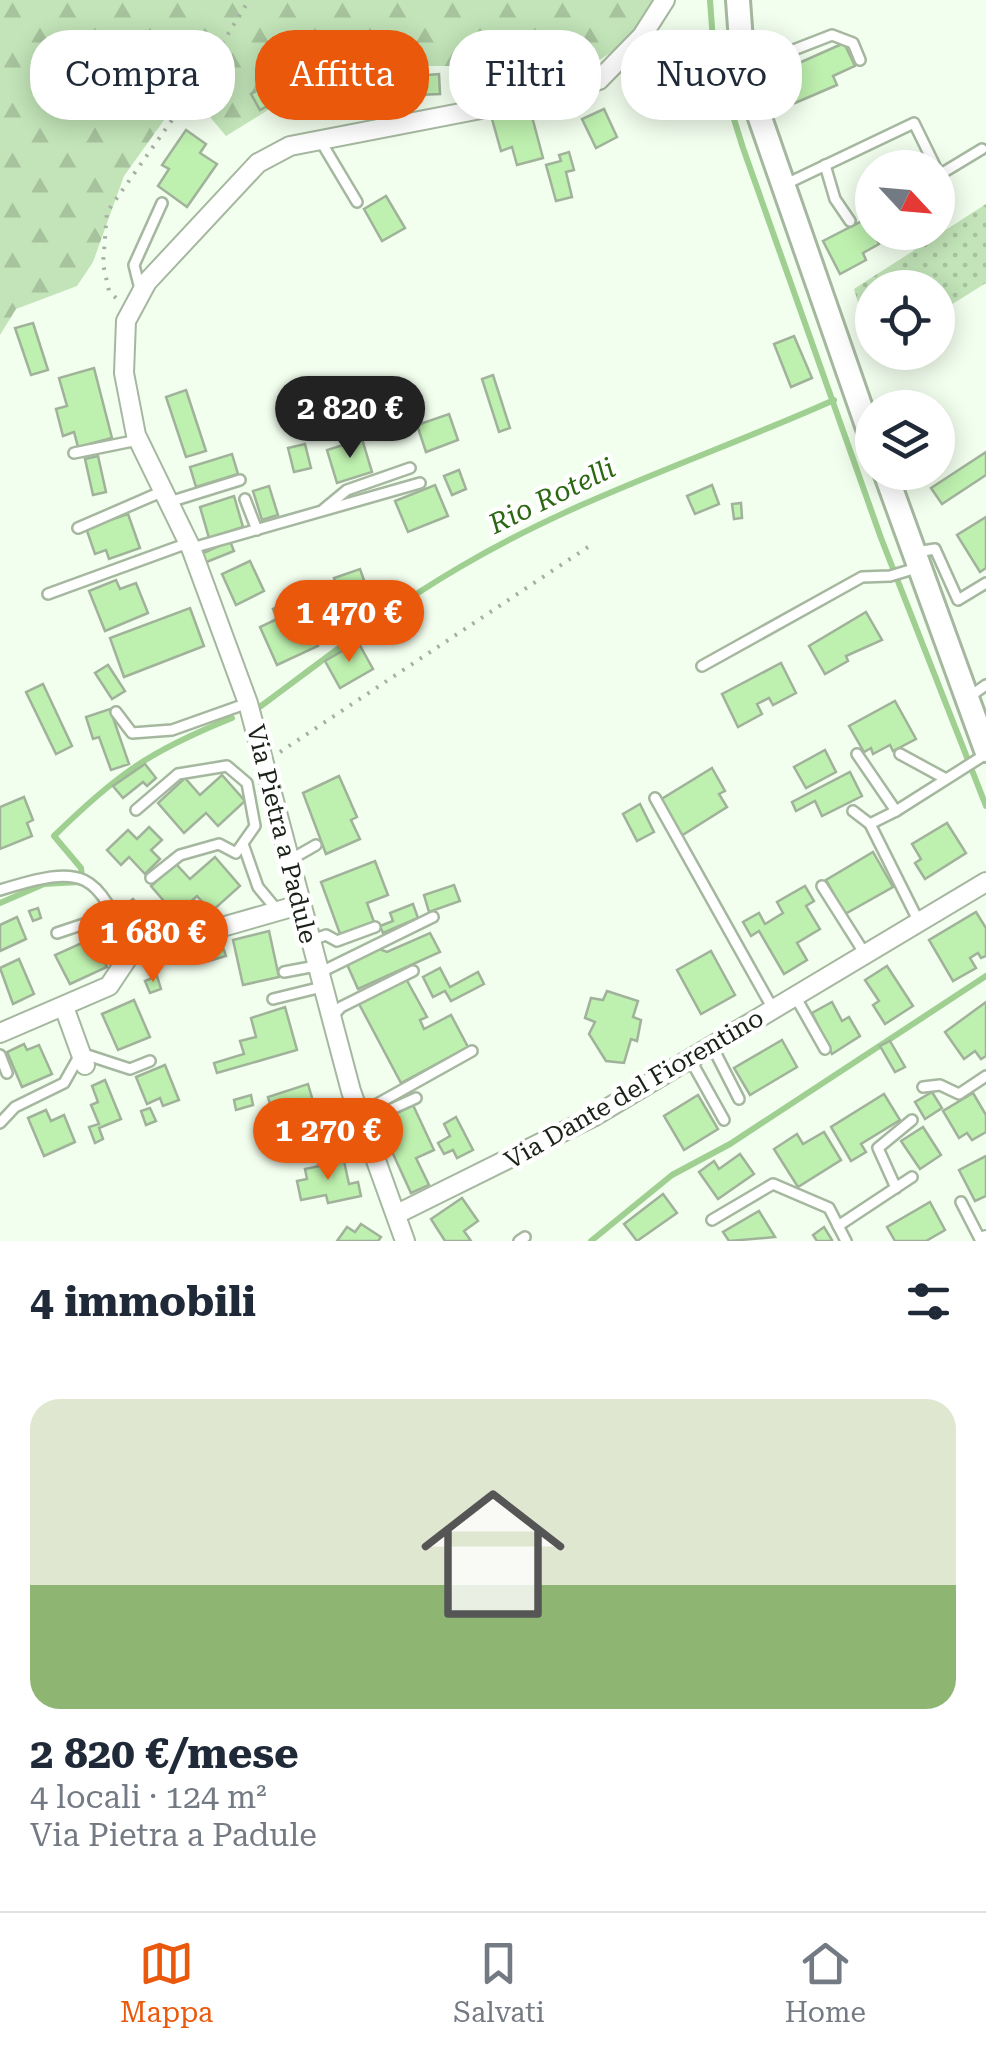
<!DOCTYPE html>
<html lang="it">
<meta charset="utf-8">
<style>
:root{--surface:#fff;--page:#f2f2f3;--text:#1f2937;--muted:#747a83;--line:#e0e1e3;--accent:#ea580c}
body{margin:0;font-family:"Roboto Serif",serif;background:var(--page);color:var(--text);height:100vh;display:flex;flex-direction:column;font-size:38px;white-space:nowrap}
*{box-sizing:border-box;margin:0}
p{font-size:32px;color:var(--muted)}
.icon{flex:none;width:55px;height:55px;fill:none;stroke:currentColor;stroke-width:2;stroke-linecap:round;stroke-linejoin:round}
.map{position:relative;height:1241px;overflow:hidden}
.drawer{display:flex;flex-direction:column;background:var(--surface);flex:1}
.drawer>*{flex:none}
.top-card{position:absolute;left:30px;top:30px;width:928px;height:90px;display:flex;gap:20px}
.needle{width:65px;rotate:116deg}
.controls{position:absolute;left:855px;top:150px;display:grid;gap:20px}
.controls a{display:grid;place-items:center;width:100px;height:100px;border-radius:50%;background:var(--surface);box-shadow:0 5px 25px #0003;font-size:50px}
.price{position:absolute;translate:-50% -85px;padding:0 22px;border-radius:35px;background:var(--accent);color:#fff;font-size:32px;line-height:65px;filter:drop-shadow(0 2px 5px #0008)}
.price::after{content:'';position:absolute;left:50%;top:60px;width:30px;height:22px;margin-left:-15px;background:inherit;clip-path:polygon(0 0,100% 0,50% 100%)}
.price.on{background:#222;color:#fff}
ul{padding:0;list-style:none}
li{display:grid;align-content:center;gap:20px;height:530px;padding:0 30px}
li+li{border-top:2px solid var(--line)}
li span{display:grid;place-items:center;height:310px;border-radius:30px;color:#555}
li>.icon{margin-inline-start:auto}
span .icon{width:180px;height:180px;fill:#fffc;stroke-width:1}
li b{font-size:42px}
h2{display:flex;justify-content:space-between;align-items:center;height:120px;padding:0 30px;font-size:42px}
.chip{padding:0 35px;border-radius:40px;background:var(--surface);box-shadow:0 5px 25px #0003;font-size:35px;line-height:90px}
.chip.on{background:var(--accent);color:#fff}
.dock{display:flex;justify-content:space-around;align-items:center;height:140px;border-top:2px solid var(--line);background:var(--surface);font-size:28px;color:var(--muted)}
.dock a{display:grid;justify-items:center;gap:5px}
.dock .on{color:var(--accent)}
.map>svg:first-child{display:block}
.grass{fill:url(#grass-dots)}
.forest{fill:url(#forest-firs)}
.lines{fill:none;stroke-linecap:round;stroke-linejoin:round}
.stream{stroke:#9fd091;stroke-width:6}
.building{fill:#bef0af;stroke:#a0b39a;stroke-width:2.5}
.service-casing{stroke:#a5b89f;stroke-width:14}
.minor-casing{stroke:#a5b89f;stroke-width:22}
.tertiary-casing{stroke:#a5b89f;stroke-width:28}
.path{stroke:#a6b0a2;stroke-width:4;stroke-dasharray:2.5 8;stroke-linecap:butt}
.service{stroke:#fff;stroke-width:9}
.minor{stroke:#fff;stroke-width:18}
.tertiary{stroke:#fff;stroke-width:22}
.labels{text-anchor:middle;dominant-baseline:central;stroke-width:9;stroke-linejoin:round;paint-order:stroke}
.street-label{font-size:25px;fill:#1a2218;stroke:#fff}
.water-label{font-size:28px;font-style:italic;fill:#2c6813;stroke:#fff}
</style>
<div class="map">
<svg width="986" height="1241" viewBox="0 0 986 1241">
<defs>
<pattern id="grass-dots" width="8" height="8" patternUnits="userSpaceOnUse" patternTransform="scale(2.5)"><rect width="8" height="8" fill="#c2e4b8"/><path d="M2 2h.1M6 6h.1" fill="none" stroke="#a6c39d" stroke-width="1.8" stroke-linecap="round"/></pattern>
<pattern id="forest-firs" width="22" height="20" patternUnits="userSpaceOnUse" patternTransform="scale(2.5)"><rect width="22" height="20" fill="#c2e4b8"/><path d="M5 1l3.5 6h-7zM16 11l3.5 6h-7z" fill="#a6c39d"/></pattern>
</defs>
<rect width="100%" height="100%" fill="#f2feee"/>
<!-- grass -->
<polygon class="grass" points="986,204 986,283 938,313 938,288 872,288 873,353 854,289"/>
<!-- forest -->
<path class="forest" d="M0 0H662C597 78 575 76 480 94L453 66H374L305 87 226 136 205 111 172 109 124 176 93 262 77 286 16 309 0 335Z"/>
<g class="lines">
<!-- stream -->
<g class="stream">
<polyline points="710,0 714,55 743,148 881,538 986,806"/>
<path d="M261 706C326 658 391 607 460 567 578 497 709 456 834 400"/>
<path d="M82 877 81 868 54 836C117 774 150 751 232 718"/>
<polyline points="0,903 44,884 79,882"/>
<polyline points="591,1241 672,1175 730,1144 986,976"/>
</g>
</g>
<!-- building -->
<g class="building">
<polygon points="844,43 855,66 833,76 837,85 795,103 781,71"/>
<polygon points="360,73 367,109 332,116 325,80"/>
<polygon points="439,74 440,94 417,95 416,76"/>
<polygon points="267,85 276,101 260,110 251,94"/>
<polygon points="530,109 543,158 517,165 512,147 501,151 492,119"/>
<polygon points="604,109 617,137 596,148 582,119"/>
<polygon points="186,130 206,144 200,153 217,164 187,207 158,186 169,169 162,165"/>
<polygon points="569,152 574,170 566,172 572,197 556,201 546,165 561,161 559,155"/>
<polygon points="386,196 405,228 382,241 364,209"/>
<polygon points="940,203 948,217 938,223 938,204"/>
<polygon points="866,219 879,244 863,253 866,260 840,274 823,241"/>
<polygon points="33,323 48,370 31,375 15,328"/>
<polygon points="794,336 812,378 791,387 774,344"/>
<polygon points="94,368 112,438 78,447 74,432 63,436 56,409 67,406 59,378"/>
<polygon points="493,375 510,428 499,432 482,379"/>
<polygon points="186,390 206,451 186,457 166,397"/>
<polygon points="449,414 458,440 426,452 417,425"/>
<polygon points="362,439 372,472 337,483 327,450"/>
<polygon points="305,444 311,468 294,472 288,448"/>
<polygon points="986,452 986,475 942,504 931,488"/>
<polygon points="232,454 238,474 196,487 190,467"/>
<polygon points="98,456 106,492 93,495 85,459"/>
<polygon points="459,470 466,489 452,495 444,476"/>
<polygon points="435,485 448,516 408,532 395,501"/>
<polygon points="712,485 719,504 695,514 687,496"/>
<polygon points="269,486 278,515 262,520 253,491"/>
<polygon points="234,496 243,527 209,538 200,507"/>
<polygon points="741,503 742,518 734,519 732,504"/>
<polygon points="128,514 140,548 109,559 106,550 95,554 86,528"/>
<polygon points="986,517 986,568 980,572 957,535"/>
<polygon points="230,541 234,551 204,563 201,554"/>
<polygon points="250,561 264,591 236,605 222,574"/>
<polygon points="360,569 366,586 360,588 364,600 353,604 350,594 340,597 334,578"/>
<polygon points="116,580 120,589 136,583 148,613 105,631 89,591"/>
<polygon points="303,596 317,626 310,629 318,646 277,665 260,627 277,619 273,609"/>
<polygon points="190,608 204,646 124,677 110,638"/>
<polygon points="866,612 882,640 846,656 848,661 825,674 809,646"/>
<polygon points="358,642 373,669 340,688 325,661"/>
<polygon points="781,663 796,693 773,705 769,698 757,704 762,714 738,727 722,694"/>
<polygon points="108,665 125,691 112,699 95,673"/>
<polygon points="43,684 72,746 56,754 26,692"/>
<polygon points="895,701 916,739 893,751 890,745 873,754 871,748 864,752 849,726"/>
<polygon points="110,709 129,764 111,770 99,737 93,739 86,717"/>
<polygon points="825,750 836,772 806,788 794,767"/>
<polygon points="145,764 156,778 147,786 143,782 123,798 113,786"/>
<polygon points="712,768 725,791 719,794 727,807 681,836 660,800"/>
<polygon points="850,772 862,796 822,816 815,801 796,811 792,802"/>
<polygon points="222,775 245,801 218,826 206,813 184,833 158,803 185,778 200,795"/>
<polygon points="339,776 357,817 351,820 360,839 326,854 303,793"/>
<polygon points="24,797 33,820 27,823 32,836 0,849 0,807"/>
<polygon points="640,804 654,832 637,841 623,814"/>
<polygon points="947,823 966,853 925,879 915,863 921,859 912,844"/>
<polygon points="149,827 162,840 151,850 160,859 145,874 129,857 121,865 107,850 128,830 137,839"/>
<polygon points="873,852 893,887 845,914 826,880"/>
<polygon points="215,857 240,886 211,912 197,896 176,915 151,886 176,864 190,879"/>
<polygon points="375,861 388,895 367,903 374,922 340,934 321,882"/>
<polygon points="454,885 460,901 429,912 424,895"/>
<polygon points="805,886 814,901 806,906 820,929 797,943 807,960 784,974 759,931 751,936 743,922 759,913 765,924 783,913 777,902"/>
<polygon points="133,899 143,912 130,921 121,909"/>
<polygon points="413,904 418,918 383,933 380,926 393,921 390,913"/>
<polygon points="38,908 41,918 33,921 29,911"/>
<polygon points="976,912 986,928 986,956 981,958 978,953 970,958 976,968 953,981 929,940"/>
<polygon points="17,917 26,939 0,951 0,925"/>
<polygon points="269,931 279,977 243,985 233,940"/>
<polygon points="430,933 440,952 358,989 346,962 374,947 387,952"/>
<polygon points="93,938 107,967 70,984 55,955"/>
<polygon points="221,942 226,956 209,961 204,947"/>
<polygon points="711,951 735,995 701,1014 677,970"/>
<polygon points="19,959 34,994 13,1004 0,968"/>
<polygon points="887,966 913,1006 885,1024 873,1005 879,1001 865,980"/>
<polygon points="440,968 450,987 478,972 484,984 451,1001 445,991 433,997 423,977"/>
<polygon points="157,976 161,989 150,993 145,981"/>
<polygon points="405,977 427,1017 420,1020 424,1029 451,1015 468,1047 401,1083 358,1002"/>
<polygon points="607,991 638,1001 633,1017 641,1020 637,1041 631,1039 624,1063 606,1061 589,1034 595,1022 585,1018 591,998 603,1000"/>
<polygon points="134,1000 150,1037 118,1050 102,1014"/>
<polygon points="832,1002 842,1021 849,1017 860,1036 832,1054 812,1013"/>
<polygon points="986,1002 986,1056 981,1059 975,1051 964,1059 945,1032"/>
<polygon points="285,1007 297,1050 217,1073 214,1063 244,1054 240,1041 256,1037 251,1018"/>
<polygon points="782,1040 797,1067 750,1095 734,1068"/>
<polygon points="890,1041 905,1067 895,1072 880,1046"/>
<polygon points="24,1044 27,1050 39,1045 52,1074 22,1087 7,1052"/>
<polygon points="165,1065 179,1100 163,1106 160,1098 147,1104 136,1077"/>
<polygon points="105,1080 121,1119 99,1128 103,1139 95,1143 89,1127 99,1124 91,1105 98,1102 92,1086"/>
<polygon points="308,1084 319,1122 279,1134 268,1097"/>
<polygon points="932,1092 942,1108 925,1119 915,1102"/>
<polygon points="973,1093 986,1115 986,1132 972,1140 967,1133 959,1138 943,1111"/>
<polygon points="884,1094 900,1120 861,1144 866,1152 851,1161 831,1127"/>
<polygon points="251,1095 253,1105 236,1110 234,1100"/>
<polygon points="698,1095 718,1129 684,1150 664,1116"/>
<polygon points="413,1105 434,1150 416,1158 429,1185 411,1193 378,1121"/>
<polygon points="150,1108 156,1121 146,1125 141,1111"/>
<polygon points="46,1110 51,1121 64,1115 75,1142 44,1156 28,1118"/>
<polygon points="456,1117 473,1150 457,1158 453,1150 444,1154 438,1143 450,1136 444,1124"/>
<polygon points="923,1127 941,1155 920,1169 901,1141"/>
<polygon points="824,1132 841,1160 798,1187 774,1149 797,1134 803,1144"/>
<polygon points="740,1154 754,1174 718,1199 699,1172 714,1161 719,1169"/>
<polygon points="986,1156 986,1196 975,1201 959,1170"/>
<polygon points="344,1161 349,1184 358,1182 361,1196 328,1203 326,1195 301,1200 297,1181 307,1179 305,1169"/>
<polygon points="663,1194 677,1213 637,1241 624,1224"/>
<polygon points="462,1198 478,1221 464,1231 471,1241 445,1241 431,1219"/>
<polygon points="930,1202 945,1230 926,1241 895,1241 887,1227"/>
<polygon points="759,1211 775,1237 729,1241 723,1232"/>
<polygon points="361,1224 381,1237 378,1241 337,1241 347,1227 355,1232"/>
<polygon points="824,1227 832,1240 831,1241 817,1241 813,1235"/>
</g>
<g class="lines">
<!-- service casing -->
<g class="service-casing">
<g id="service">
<polyline points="747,68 832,35 853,43 860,60"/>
<polyline points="320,140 357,202"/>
<polyline points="825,165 835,199 850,221"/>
<polyline points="939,175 982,149"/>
<polyline points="786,184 914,123 936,168"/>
<polyline points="140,289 134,265 162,203"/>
<polyline points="74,453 138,440"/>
<polyline points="245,499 257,530"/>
<polyline points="166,503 240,480"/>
<polyline points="324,509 347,490 410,468"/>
<polyline points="78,528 161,492"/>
<polyline points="192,548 420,483"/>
<polyline points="916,552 935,549 958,600 986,583"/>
<polyline points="48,594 188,543"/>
<polyline points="702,666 862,577 890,576 920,567"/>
<polyline points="969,697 986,685"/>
<polyline points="116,712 132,733 172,730 248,703"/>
<polyline points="857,754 896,811 986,754"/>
<polyline points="900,754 946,779"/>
<polyline points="655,798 773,1009"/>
<polyline points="136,810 178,774 227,766 247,783 255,826 236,853 219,844 180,855 151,878"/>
<polyline points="853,811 870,824 896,811"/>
<polyline points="870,824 919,922"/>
<polyline points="243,844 258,887 278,911"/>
<polyline points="288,861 316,845"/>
<polyline points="822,886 865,954"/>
<path d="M0 890C85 864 96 869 131 953"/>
<polyline points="57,933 114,914"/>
<polyline points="312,940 326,935 337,941 375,927"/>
<polyline points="284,972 316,966"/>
<polyline points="319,973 433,917"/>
<polyline points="795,996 825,1049"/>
<polyline points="273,999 322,987"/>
<polyline points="333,1016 341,1007 413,971"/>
<polyline points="712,1046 739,1099"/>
<polyline points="0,1055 7,1073"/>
<polyline points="690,1059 724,1120"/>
<polyline points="923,1087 940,1085 959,1094 986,1076"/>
<polyline points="361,1113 472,1051"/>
<polyline points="363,1122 416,1098"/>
<polyline points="0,1123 15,1107 64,1083 81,1053 130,1069 150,1061"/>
<polyline points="896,1188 878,1148 912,1120"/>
<polyline points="961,1202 981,1241"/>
<polyline points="712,1220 773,1184 829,1208 846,1241"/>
<polyline points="838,1226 912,1177"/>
<polyline points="519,1241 525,1237"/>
</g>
</g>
<!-- minor casing -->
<g class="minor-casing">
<g id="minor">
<polyline points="64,1007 85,1065"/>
<polyline points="0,1033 109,986 131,953 299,905"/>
<polyline points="397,1214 593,1117 986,882"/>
<polyline points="405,1241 351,1091 248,703 191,548 136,435 124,373 126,321 147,282 258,163 290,146 548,96 599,80 642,36 665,0"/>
<polyline points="985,1241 986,1240"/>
</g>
</g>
<!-- tertiary casing -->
<g class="tertiary-casing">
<g id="tertiary">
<polyline points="738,0 743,69 872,440"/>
<polyline points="885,472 986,750"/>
</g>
</g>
<!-- path -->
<g class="path">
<polyline points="116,298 109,291 103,264 107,212 196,86 249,0"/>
<polyline points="280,752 588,547"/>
</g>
<!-- service -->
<use href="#service" class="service"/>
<!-- minor -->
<use href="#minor" class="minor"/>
<!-- tertiary -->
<use href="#tertiary" class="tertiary"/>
</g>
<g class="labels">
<!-- street labels -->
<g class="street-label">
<text transform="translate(282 834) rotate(76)">Via Pietra a Padule</text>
<text transform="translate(634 1089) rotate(-30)">Via Dante del Fiorentino</text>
</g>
<!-- water labels -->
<g class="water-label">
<text transform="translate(552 496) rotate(-26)">Rio Rotelli</text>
</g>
</g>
</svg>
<div class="controls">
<a><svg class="needle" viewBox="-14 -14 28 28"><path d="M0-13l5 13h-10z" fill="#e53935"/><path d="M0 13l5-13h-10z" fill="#747a83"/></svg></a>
<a><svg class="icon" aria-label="locate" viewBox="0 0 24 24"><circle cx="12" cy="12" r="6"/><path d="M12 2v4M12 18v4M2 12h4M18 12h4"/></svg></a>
<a><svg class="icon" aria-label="layers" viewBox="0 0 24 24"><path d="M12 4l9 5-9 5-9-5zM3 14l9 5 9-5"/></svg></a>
</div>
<b class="price on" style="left:350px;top:461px">2 820 €</b>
<b class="price" style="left:349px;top:665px">1 470 €</b>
<b class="price" style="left:153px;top:985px">1 680 €</b>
<b class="price" style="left:328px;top:1183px">1 270 €</b>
<div class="top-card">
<a class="chip">Compra</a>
<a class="chip on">Affitta</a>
<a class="chip">Filtri</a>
<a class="chip">Nuovo</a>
</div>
</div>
<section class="drawer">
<h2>4 immobili<svg class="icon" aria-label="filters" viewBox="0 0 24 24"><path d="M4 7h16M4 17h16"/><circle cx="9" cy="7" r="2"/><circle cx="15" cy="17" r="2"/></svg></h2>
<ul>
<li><span style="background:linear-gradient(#dfe7d0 60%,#8fb573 0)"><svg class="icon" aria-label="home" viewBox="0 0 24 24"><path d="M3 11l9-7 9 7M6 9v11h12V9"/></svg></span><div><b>2 820 €/mese</b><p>4 locali · 124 m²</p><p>Via Pietra a Padule</p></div></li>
</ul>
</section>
<nav class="dock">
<a class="on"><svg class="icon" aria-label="map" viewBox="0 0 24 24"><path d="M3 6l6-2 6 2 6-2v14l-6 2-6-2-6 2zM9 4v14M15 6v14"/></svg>Mappa</a>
<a><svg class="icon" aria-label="saved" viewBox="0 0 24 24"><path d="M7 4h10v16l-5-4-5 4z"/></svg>Salvati</a>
<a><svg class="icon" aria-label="home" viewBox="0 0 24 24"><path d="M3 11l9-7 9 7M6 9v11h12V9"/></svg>Home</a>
</nav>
